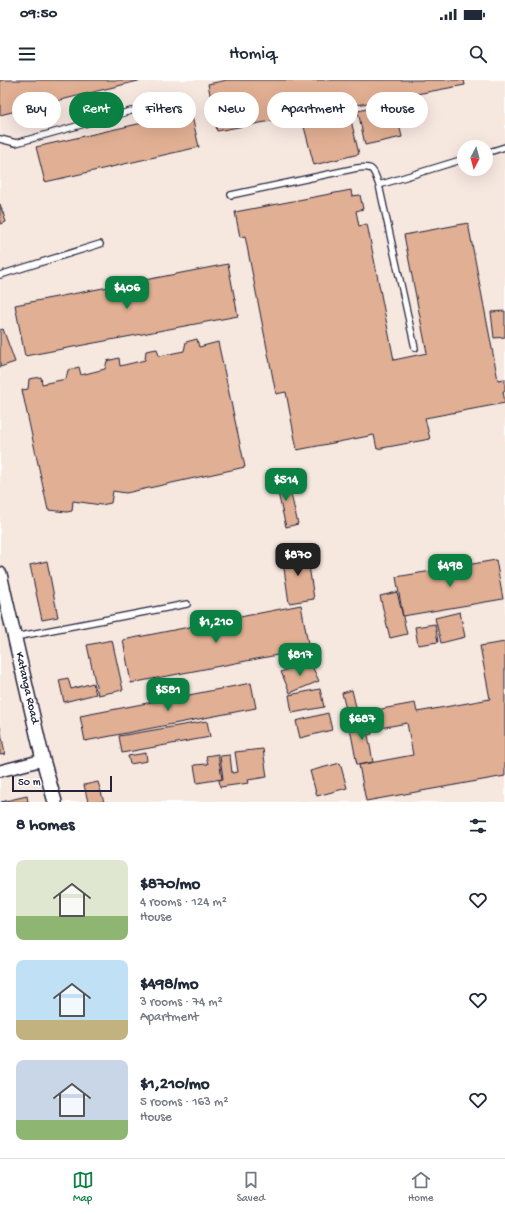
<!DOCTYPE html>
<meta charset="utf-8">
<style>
:root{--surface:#fff;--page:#f2f2f3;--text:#1f2937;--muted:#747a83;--line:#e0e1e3;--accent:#0b8043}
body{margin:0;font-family:"Gochi Hand",sans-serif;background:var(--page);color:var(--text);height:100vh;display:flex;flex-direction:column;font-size:15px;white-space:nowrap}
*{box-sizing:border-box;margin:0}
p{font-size:13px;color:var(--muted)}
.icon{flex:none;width:22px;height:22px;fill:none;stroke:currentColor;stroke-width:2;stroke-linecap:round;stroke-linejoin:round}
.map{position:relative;height:722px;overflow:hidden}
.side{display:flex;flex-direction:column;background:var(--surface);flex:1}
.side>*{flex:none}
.hud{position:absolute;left:12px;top:12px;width:481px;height:36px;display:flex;gap:8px}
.needle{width:26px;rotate:186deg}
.controls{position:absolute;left:457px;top:60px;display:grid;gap:8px}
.controls a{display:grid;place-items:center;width:36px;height:36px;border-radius:50%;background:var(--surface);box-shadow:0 4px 16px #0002;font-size:20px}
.scale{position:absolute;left:12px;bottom:10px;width:100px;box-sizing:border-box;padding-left:4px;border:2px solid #22223b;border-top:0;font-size:11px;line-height:14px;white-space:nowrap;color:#22223b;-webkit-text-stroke:3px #fff;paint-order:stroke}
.price{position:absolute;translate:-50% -34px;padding:0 9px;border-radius:8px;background:var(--accent);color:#fff;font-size:13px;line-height:26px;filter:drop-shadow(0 1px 2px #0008)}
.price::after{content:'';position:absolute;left:50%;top:24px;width:12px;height:9px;margin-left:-6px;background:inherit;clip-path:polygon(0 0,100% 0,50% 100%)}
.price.current{background:#222;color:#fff}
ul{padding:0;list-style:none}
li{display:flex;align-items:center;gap:12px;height:100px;padding:0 16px}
li span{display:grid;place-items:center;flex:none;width:112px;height:80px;border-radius:8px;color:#555}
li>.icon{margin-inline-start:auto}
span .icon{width:48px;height:48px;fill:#fffc;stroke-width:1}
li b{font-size:17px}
h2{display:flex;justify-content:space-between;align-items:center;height:48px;padding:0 16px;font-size:17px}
.pill{padding:0 14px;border-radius:18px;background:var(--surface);box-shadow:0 4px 16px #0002;font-size:14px;line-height:36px}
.pill.current{background:var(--accent);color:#fff}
.status{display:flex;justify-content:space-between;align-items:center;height:28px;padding:0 20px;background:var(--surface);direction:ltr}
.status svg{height:11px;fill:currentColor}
header{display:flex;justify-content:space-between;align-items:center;height:52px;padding:0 16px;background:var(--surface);font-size:18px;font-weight:600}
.tab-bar{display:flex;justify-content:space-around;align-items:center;height:56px;border-top:1px solid var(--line);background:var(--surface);font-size:11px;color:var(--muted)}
.tab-bar a{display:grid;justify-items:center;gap:2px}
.tab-bar .current{color:var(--accent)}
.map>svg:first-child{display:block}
.built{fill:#f6e7df;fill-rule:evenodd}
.building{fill:#e1af93;stroke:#22223b}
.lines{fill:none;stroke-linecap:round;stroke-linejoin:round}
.service-casing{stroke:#22223b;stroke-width:8}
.minor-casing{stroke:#22223b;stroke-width:14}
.tertiary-casing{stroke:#22223b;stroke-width:16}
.service{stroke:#fff;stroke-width:5.5}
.minor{stroke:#fff;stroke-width:11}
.tertiary{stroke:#fff;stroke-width:13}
.labels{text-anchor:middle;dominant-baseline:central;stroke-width:3;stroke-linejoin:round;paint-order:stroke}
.street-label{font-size:12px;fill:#22223b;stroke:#fff}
</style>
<div class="status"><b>09:50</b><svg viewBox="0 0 49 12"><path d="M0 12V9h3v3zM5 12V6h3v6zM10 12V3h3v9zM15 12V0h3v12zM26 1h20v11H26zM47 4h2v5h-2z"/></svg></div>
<header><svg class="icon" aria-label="menu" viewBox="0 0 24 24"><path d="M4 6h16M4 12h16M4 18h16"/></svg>Homiq<svg class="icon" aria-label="search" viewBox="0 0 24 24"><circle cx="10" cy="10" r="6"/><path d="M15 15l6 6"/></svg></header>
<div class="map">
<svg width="505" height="722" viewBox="0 0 505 722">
<rect width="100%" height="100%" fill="#fff"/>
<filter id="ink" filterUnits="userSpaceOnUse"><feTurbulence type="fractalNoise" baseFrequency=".025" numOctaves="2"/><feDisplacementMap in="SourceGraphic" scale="8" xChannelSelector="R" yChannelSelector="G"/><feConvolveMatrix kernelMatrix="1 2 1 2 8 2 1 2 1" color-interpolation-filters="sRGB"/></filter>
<g filter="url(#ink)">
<!-- built -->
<path class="built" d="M0 0H505V722H0ZM464 67H486V89H464Z"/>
<!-- building -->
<g class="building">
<polygon points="0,0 142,0 0,35"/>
<polygon points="227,0 464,0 465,5 217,51 208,4"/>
<polygon points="394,23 402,57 365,65 358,31"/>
<polygon points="191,32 199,67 45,102 36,67"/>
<polygon points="349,32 359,74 314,85 303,43"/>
<polygon points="351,110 352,116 360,115 363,129 356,131 359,146 367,144 394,280 427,273 404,155 468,143 498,300 505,299 505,311 503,311 505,323 425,338 430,359 377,369 374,355 297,370 286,312 276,314 245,156 240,157 235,132"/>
<polygon points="0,124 6,142 0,144"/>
<polygon points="228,184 238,236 25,276 15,225"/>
<polygon points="505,231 505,257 494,258 491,232"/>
<polygon points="3,249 15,282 0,287 0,250"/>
<polygon points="197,259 199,267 218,262 245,387 126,413 113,411 111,423 101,425 73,421 72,431 67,432 48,430 22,310 28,309 29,299 41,297 42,304 66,299 68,290 79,287 81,295 105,289 107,281 119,278 120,286 145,280 146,271 157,269 159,276 184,271 186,262"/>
<polygon points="287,397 298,444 286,447 275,400"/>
<polygon points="307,472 314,519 289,523 282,475"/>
<polygon points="496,480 503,519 403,536 396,497"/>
<polygon points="47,481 58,537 42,540 30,485"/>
<polygon points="397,512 407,554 390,558 380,516"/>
<polygon points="301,525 309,569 131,603 123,560"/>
<polygon points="460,532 465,557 441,563 435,538"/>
<polygon points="435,544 438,562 418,565 415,547"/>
<polygon points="112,560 123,610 98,615 87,565"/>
<polygon points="505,562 505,696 366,721 359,685 413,675 407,643 380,648 376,630 415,623 417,632 490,619 480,566"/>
<polygon points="309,580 319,601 290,613 281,592"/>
<polygon points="68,598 71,609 93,603 96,614 64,622 59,600"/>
<polygon points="251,603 256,628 85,661 80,636"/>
<polygon points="320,609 324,627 292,633 289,615"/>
<polygon points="352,610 359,640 349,642 342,613"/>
<polygon points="328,633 332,650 300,658 296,641"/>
<polygon points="370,639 372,654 368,655 373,682 357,685 349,643"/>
<polygon points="207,641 210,657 122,673 119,656"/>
<polygon points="0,647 5,674 0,675"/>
<polygon points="263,669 267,697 248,700 249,703 220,707 219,700 223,699 220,676 230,675 232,693 238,692 235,672"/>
<polygon points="146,673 147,681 130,684 128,676"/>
<polygon points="218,674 222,699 197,703 194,685 208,684 206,676"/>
<polygon points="340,683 347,708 317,716 310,691"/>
<polygon points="98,702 104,722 88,722 84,705"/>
<polygon points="27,716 28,722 1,722"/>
</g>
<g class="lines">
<!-- service casing -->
<g class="service-casing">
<g id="service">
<polyline points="0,59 16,63 131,31"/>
<polyline points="486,73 505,67"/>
<path d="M231 115 357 88C375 86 373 90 379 105"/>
<polyline points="0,195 100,164"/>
<polyline points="415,268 379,105 464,79"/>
<polyline points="15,557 187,524"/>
</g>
</g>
<!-- minor casing -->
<g class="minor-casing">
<polyline id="minor" points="0,691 43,680"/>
</g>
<!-- tertiary casing -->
<g class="tertiary-casing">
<g id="tertiary">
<path id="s1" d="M0 494 43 680 55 722"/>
</g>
</g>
<!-- service -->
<use href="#service" class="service"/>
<!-- minor -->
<use href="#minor" class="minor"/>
<!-- tertiary -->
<use href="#tertiary" class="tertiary"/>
</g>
</g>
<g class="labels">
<!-- street labels -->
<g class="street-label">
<text stroke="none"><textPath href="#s1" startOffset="117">Katanga Road</textPath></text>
</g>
</g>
</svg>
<div class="controls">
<a><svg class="needle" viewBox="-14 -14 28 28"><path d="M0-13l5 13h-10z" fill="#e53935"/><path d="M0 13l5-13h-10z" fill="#747a83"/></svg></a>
</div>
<div class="scale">50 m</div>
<b class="price" style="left:127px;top:230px">$406</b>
<b class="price" style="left:286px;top:422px">$514</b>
<b class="price current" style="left:298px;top:497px">$870</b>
<b class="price" style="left:450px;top:508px">$498</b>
<b class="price" style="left:216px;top:564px">$1,210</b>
<b class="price" style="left:300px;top:597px">$817</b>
<b class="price" style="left:168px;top:632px">$581</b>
<b class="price" style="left:362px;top:661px">$687</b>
<div class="hud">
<a class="pill">Buy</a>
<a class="pill current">Rent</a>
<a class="pill">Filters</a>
<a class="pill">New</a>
<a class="pill">Apartment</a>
<a class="pill">House</a>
</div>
</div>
<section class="side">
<h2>8 homes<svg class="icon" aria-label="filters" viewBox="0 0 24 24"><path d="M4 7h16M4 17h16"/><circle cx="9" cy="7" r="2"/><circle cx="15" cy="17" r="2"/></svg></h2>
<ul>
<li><span style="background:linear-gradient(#dfe7d0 70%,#8fb573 0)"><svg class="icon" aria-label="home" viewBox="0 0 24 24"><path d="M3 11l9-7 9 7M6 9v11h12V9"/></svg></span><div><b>$870/mo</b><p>4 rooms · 124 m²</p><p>House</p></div><svg class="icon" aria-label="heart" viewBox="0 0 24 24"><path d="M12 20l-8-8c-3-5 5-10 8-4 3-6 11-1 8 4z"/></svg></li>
<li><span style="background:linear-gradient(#bfe0f5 75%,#c2b280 0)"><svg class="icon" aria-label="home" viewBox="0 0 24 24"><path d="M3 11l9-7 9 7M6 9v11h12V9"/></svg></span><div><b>$498/mo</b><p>3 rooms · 74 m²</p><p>Apartment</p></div><svg class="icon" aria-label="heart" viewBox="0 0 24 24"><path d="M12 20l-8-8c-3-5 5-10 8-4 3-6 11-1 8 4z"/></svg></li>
<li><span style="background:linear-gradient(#c9d6e8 75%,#8fb573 0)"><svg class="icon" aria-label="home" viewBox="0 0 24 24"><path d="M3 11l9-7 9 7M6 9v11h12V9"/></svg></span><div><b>$1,210/mo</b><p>5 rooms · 163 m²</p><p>House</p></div><svg class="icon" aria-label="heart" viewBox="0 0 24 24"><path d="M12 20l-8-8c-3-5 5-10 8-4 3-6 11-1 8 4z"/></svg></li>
</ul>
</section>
<nav class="tab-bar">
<a class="current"><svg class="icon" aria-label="map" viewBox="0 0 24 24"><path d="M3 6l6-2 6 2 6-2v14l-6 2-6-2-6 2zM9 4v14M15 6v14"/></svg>Map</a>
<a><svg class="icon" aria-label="saved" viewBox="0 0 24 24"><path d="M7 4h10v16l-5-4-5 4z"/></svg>Saved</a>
<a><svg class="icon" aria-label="home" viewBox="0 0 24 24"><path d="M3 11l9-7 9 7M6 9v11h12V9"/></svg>Home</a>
</nav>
